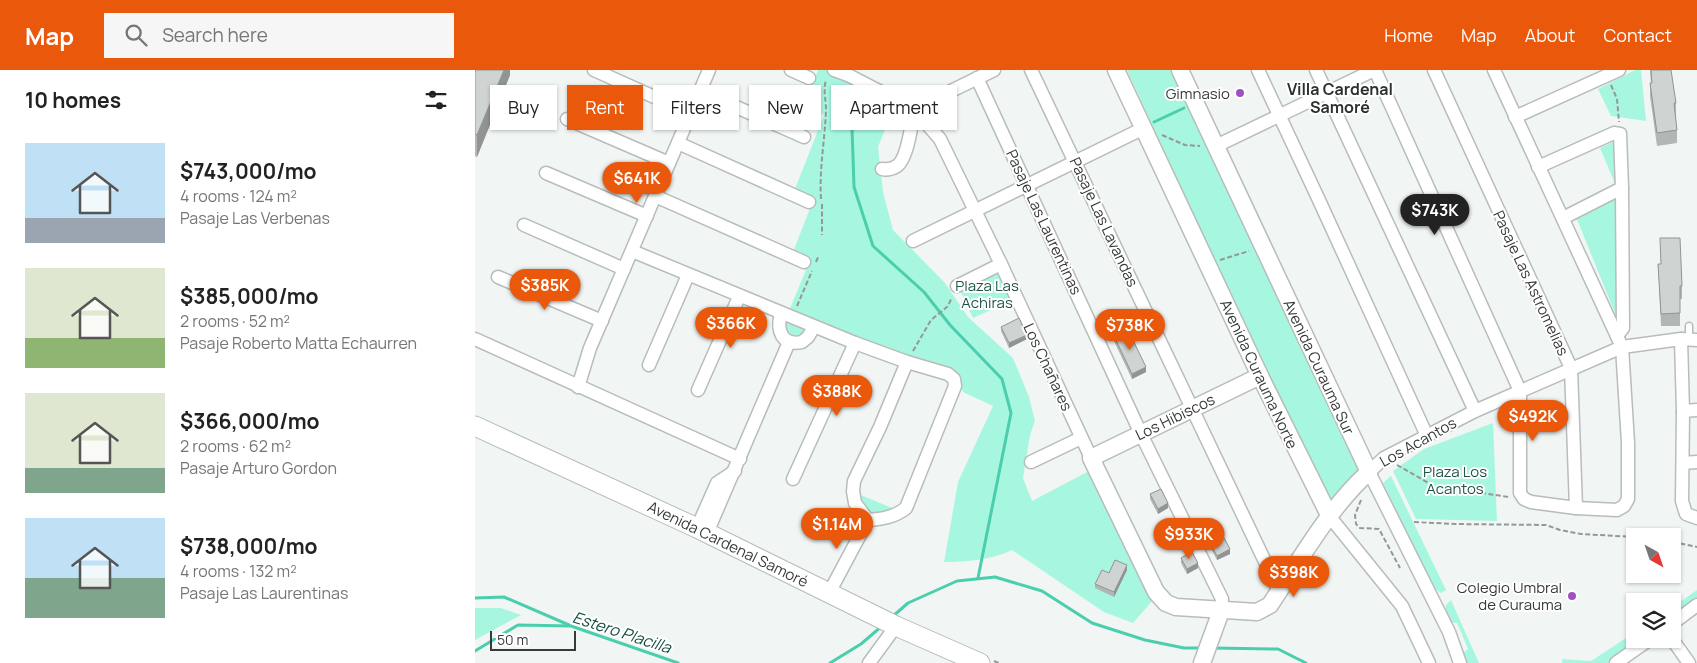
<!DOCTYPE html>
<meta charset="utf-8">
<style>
:root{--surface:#fff;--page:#f6f6f6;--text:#222;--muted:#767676;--accent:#ea580c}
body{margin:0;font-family:Manrope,sans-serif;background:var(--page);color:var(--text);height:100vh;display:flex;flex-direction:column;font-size:19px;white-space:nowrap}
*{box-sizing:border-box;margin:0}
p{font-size:16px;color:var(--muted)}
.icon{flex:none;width:28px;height:28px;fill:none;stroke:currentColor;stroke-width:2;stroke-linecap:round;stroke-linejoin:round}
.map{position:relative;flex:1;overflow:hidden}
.drawer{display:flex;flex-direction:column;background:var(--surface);width:475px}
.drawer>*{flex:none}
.guide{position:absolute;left:15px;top:15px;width:475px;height:45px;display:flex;gap:10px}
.needle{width:32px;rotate:140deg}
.buttons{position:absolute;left:1151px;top:458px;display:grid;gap:10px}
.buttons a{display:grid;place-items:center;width:55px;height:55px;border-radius:0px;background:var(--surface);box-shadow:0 1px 4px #0004;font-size:25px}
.scale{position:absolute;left:15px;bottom:12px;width:86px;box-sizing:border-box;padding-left:5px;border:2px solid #383a39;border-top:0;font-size:14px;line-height:18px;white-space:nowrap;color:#383a39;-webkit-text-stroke:4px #fff;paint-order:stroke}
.price{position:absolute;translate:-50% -42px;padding:0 11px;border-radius:18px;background:var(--accent);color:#fff;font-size:16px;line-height:32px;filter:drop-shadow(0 1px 2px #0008)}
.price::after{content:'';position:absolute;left:50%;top:30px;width:15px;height:11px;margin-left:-8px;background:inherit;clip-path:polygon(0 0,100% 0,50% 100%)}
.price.active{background:#222;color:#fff}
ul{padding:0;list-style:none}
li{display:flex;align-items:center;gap:15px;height:125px;padding:0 25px}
li span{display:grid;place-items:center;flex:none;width:140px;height:100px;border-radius:0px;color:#555}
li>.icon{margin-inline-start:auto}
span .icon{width:60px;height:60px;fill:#fffc;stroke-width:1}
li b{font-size:21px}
h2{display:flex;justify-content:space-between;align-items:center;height:60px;padding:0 25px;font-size:21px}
.chip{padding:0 18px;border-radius:0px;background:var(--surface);box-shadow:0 1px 4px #0004;font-size:18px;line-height:45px}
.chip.active{background:var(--accent);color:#fff}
header{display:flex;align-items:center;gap:30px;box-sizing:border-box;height:70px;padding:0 25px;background:var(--accent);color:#fff}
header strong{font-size:24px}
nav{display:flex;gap:28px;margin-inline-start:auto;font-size:18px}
.search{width:350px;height:45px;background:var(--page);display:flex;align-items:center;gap:12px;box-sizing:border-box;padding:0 18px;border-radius:0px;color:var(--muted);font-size:19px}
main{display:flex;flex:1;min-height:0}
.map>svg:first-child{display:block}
.green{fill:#a7f7e0}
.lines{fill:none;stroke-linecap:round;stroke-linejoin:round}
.stream{stroke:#4bceae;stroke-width:3}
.service-casing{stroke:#b8bcbb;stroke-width:9}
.minor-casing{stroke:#b8bcbb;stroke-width:15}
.tertiary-casing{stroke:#b8bcbb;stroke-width:19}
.secondary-casing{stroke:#b8bcbb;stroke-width:21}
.path{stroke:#959897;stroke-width:2;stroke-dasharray:5 2.5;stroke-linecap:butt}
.service{stroke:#fff;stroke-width:6}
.minor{stroke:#fff;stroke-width:12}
.tertiary{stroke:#fff;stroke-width:16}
.secondary{stroke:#fff;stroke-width:19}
.wall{fill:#b2b6b5}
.shaded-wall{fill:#919493}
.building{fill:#cfd4d2;stroke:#919493}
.poi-dot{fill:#a050c0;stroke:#fff;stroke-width:2}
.labels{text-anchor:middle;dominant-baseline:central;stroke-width:4;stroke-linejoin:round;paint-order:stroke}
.poi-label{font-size:15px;fill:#383a39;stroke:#fff;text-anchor:end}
.street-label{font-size:15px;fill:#383a39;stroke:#fff}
.park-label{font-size:15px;fill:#1f5447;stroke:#fff}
.neighbourhood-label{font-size:16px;font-weight:bold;fill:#2c302f;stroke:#fff}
.water-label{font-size:16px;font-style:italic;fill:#184e41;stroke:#fff}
</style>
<header>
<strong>Map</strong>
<div class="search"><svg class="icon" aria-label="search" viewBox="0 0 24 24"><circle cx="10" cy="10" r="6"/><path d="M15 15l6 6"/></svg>Search here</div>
<nav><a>Home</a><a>Map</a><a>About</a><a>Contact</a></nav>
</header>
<main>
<section class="drawer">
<h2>10 homes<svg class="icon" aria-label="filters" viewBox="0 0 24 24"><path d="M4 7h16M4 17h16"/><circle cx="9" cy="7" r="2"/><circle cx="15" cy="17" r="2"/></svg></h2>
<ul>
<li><span style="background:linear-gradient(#bfe0f5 75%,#9aa5b1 0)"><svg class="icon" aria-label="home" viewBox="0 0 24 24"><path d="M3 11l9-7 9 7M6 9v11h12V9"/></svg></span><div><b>$743,000/mo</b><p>4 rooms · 124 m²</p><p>Pasaje Las Verbenas</p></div></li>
<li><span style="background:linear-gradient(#dfe7d0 70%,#8fb573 0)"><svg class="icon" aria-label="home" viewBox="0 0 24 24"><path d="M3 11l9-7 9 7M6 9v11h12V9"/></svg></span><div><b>$385,000/mo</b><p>2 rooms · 52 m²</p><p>Pasaje Roberto Matta Echaurren</p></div></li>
<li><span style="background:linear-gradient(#dfe7d0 75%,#7fa58c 0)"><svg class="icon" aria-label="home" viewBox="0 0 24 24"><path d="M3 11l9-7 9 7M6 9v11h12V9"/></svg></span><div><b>$366,000/mo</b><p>2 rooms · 62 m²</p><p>Pasaje Arturo Gordon</p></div></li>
<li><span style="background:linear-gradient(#bfe0f5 60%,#7fa58c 0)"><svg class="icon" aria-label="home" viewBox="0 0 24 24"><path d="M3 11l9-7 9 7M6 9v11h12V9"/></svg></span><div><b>$738,000/mo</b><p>4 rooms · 132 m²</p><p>Pasaje Las Laurentinas</p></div></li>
</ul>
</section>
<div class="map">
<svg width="1222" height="593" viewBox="0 0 1222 593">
<rect width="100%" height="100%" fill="#f1f6f4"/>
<!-- green -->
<g class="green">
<path d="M343 0H355L421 33 403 77 408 122 418 160 470 213 493 247 538 288 554 327 560 351 555 365 548 408 557 431 614 401 678 530 658 553 629 542 537 480C516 490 492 492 469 492L483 412 518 336 488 322 481 307 474 299 463 294 382 270 314 241 335 190 318 182 339 128 320 119 349 45 329 36Z"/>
<polygon points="652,0 698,0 884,396 884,399 865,426 857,429 849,419 777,272"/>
<polygon points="1160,0 1166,0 1171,51 1136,46 1123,19"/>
<polygon points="1138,72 1141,74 1141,116 1125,78"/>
<polygon points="1141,126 1144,253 1101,147"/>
<polygon points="525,198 540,229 498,248 484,218"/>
<polygon points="306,243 339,257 333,267 314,272"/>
<polygon points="1018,353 1022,451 941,449 918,401 949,379"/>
<polygon points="916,406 971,520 966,523 959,518 908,413"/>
<polygon points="381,423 422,440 395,446"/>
<polygon points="1222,520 1222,529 1198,546 1198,537"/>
<polygon points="976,530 1004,593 992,593 988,583 993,579 982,553 975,552 971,542 971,535"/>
<polygon points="0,538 26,538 46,545 0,570"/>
<polygon points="1160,562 1160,569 1166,569 1132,593 1087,593 1087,589 1116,591"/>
</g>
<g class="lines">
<!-- stream -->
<g class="stream">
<polyline points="387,15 377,58 379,117 398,176 449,222 475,255 527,309 536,343 503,508"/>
<polyline points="679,52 709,38"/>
<polyline points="0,528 29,527 94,555"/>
<polyline points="417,547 433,533 482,511 520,507 567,521 617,553 670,570 709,578 726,578"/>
<polyline points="737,578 803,579 831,593"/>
<polyline points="0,581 43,555 96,556 203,593"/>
<polyline points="355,593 386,574 407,556"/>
</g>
<!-- service casing -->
<g class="service-casing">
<polyline id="service" points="1214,270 1214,256"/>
</g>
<!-- minor casing -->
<g class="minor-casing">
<g id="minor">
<polyline points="119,0 215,43"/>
<polyline points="316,0 334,8"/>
<polyline points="359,0 375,6 439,39 465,69 526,194 616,388"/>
<polyline points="556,0 804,521"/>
<polyline points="783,0 843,128 952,366"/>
<polyline points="841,0 1000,341"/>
<polyline points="900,0 1045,321 1045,423 1049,429 1056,432 1101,438 1142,440 1149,436 1153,429 1153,373 1147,277 1019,0"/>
<polyline points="959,0 1096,298 1101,438"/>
<polyline points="502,8 666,364 747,529 746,541"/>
<polyline points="225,21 329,67"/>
<polyline points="1040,47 1144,0"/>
<polyline points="92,49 194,93"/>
<polyline points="203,73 334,132"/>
<polyline points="741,76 899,0"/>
<polyline points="1063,97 1139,63 1145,64 1147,118 1148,258 1142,266"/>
<path d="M407 99C412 100 417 99 422 96 433 88 437 52 439 39L519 0"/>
<polyline points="71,103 172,146"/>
<polyline points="180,126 329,192"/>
<polyline points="1088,148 1147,118"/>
<polyline points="49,155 149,199"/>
<polyline points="438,171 669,58"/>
<path d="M157 181 380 273 432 292 473 304 479 309 480 316 431 438C420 447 407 449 393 450"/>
<polyline points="23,207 127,251"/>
<polyline points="482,216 526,194"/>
<path d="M306 243C301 261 307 276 327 272L333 267 339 257"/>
<polyline points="0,269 265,389"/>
<polyline points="1206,269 1208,341 1207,431 1211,444 1222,448"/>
<polyline points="174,295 213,205"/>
<polyline points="103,317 115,278 234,0"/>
<polyline points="223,320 264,227"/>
<polyline points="1208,341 1222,340"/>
<polyline points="556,392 606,368"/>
<polyline points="1208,393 1222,392"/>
<polyline points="318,409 380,273"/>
<polyline points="855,447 927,536 954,593"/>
<polyline points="393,450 380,433 378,421 379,411 405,357 432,292"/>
<polyline points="222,458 242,413 260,401"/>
<polyline points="232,463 314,272"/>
<polyline points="354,523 393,450"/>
<polyline points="1198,553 1222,535"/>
<polyline points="1197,569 1214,593"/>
<polyline points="394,593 421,556"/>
<polyline points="985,593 974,562 894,402 909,388 1000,341 1147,277 1206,269 1222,270"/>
<polyline points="1141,593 1175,569"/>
</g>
</g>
<!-- tertiary casing -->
<g class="tertiary-casing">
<g id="tertiary">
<polyline points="641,0 785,306 855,447"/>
<path d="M705 0 894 402C856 435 823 493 795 535L782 542 701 537 691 533 681 522 616 388 785 306"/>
<polyline points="727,593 746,541"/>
</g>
</g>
<!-- secondary casing -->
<g class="secondary-casing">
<polyline id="secondary" points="0,356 222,458 421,556 505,593"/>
</g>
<!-- path -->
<g class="path">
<polyline points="1136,15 1142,29 1144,52"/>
<polyline points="687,65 710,75 725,76"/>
<path d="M346 129C344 99 350 70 351 40 351 30 348 20 351 10"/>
<polyline points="347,134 347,165"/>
<polyline points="745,190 774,181"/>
<polyline points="341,192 344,185"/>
<polyline points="322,236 337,201"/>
<polyline points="438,281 456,250 473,236 477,227"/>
<polyline points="922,395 959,416 1034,427"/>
<polyline points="886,430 880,445 881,454 885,458 904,459 925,498"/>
<polyline points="939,452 979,454 1071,455 1085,460 1106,464 1160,467"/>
<polyline points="1198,472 1222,477"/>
<polyline points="519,591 524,593"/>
</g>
<!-- service -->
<use href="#service" class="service"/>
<!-- minor -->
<use href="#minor" class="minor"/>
<!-- tertiary -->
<use href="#tertiary" class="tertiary"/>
<!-- secondary -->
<use href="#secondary" class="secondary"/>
</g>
<!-- wall -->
<g class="wall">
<polygon points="35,0 35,5 2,87 0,86 0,3"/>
<polygon points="1175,0 1196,0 1201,33 1201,46 1200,46 1202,60 1202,73 1182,76 1175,26 1175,13 1176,13"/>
<polygon points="1183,194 1207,216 1207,229 1205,229 1205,256 1186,256"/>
<polygon points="526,257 552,269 534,278 526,261"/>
<polygon points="638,264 671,302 657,309 638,269"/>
<polygon points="675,424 693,438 683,444 675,429"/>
<polygon points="735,473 755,484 742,490 735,477"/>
<polygon points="706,488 723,498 712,504 706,493"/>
<polygon points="652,500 639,527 620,518 620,514 634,503"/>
</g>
<!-- shaded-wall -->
<g class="shaded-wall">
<polygon points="29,0 35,0 35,5 2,87 2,65"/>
<polygon points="552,265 552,269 534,278 534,273"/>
<polygon points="671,297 671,302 657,309 657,304"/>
<polygon points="693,433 693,438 683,444 683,439"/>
<polygon points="755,479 755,484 742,490 742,486"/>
<polygon points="723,493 723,498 712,504 712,499"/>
<polygon points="652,495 652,500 639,527 639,522"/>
</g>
<!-- building -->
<g class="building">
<polygon points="1,0 29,0 2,65 0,64 0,3"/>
<polygon points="1176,0 1196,0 1201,33 1199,33 1202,60 1182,63 1175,13 1177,13"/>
<polygon points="1185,168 1205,168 1207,216 1205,216 1205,243 1186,244 1183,194 1186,194"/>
<polygon points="544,248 552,265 534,273 526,257"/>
<polygon points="652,258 671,297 657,304 638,264"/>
<polygon points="686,419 693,433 683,439 675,424"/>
<polygon points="748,466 755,479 742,486 735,473"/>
<polygon points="717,482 723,493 712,499 706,488"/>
<polygon points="640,490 652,495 639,522 620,514 627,500 634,503"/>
</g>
<!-- markers -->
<g class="poi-dot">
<circle cx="765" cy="23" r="5"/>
<circle cx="1097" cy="526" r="5"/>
</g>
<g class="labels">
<!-- poi labels -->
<g class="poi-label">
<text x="755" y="23">Gimnasio</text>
<text x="1087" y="517">Colegio Umbral<tspan x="1087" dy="17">de Curauma</tspan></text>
</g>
<!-- street labels -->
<g class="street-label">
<text transform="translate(569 152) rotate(65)">Pasaje Las Laurentinas</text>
<text transform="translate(629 152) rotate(65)">Pasaje Las Lavandas</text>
<text transform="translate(1056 213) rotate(65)">Pasaje Las Astromelias</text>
<text transform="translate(573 297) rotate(65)">Los Chañares</text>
<text transform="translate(844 297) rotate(65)">Avenida Curauma Sur</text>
<text transform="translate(784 304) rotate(65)">Avenida Curauma Norte</text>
<text transform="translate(700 347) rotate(-26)">Los Hibiscos</text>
<text transform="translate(943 372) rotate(-29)">Los Acantos</text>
<text transform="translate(253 474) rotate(26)">Avenida Cardenal Samoré</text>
</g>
<!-- park labels -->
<g class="park-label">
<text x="512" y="215">Plaza Las<tspan x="512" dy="17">Achiras</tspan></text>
<text x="980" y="401">Plaza Los<tspan x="980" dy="17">Acantos</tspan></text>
</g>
<!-- neighbourhood labels -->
<g class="neighbourhood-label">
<text x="865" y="19">Villa Cardenal<tspan x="865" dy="18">Samoré</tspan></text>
</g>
<!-- water labels -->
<g class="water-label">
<text transform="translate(147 562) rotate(18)">Estero Placilla</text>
</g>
</g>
</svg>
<div class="buttons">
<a><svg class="needle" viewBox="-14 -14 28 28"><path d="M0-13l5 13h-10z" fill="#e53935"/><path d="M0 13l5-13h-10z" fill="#767676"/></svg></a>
<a><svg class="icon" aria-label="layers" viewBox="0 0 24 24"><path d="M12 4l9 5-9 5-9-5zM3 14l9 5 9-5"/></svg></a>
</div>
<div class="scale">50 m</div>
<b class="price" style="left:162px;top:134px">$641K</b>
<b class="price active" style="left:960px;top:166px">$743K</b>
<b class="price" style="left:70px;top:241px">$385K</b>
<b class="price" style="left:256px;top:279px">$366K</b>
<b class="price" style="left:655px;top:281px">$738K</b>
<b class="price" style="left:362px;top:347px">$388K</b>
<b class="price" style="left:1058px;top:372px">$492K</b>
<b class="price" style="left:362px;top:480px">$1.14M</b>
<b class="price" style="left:714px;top:490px">$933K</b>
<b class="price" style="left:819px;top:528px">$398K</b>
<div class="guide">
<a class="chip">Buy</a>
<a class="chip active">Rent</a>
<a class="chip">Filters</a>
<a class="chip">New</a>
<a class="chip">Apartment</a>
</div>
</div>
</main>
